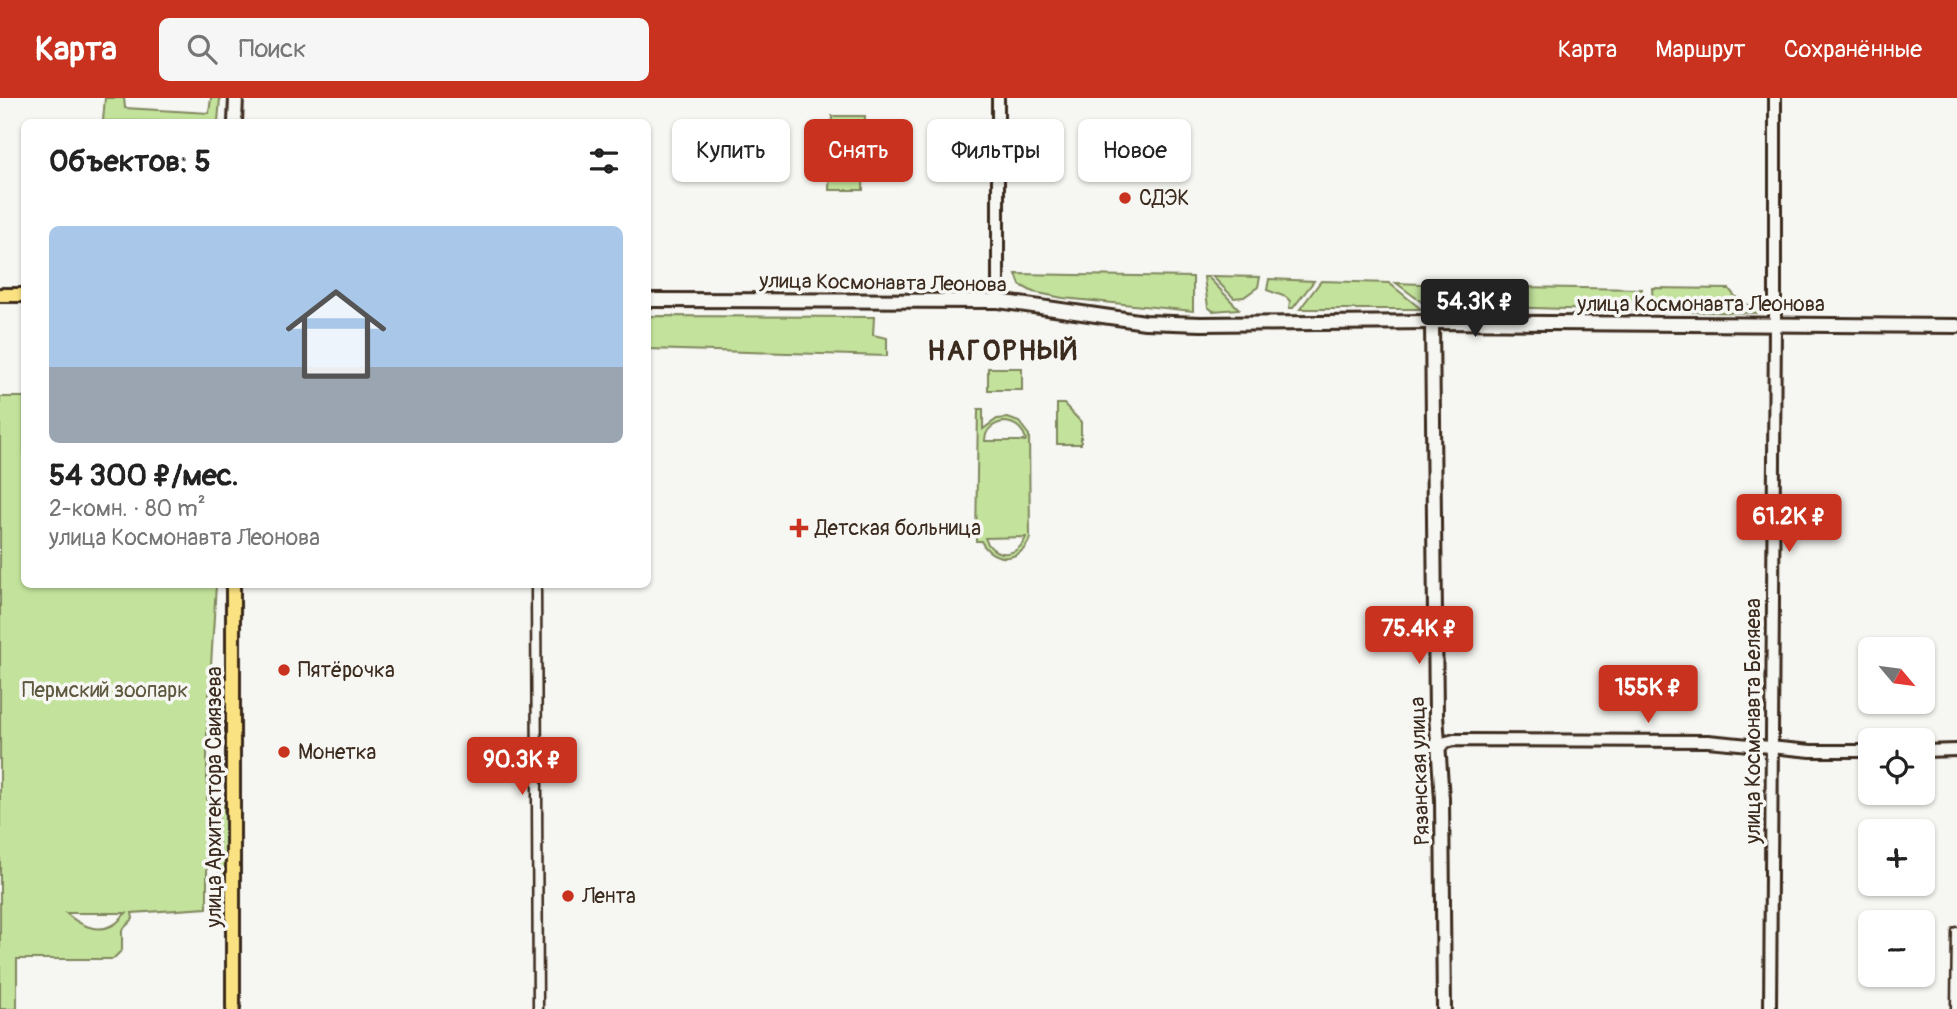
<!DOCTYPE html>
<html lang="ru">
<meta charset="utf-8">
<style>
:root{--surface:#fff;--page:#f6f6f6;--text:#222;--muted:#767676;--accent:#c8321e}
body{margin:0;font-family:Pangolin,sans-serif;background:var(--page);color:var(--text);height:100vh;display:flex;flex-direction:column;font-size:26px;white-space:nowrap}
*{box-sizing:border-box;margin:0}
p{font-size:23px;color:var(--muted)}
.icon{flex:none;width:38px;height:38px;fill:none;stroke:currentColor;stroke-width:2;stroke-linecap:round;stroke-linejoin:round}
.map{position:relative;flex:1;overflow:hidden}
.side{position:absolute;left:21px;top:21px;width:630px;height:469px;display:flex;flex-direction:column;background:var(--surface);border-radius:10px;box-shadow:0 2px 5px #0004}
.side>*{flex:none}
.hud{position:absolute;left:672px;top:21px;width:665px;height:63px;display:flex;gap:14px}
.needle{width:46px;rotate:119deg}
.fabs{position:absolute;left:1858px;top:539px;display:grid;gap:14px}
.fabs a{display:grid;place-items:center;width:77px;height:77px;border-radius:10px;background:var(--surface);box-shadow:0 2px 5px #0004;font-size:35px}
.price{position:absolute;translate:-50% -60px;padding:0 16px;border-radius:7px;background:var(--accent);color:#fff;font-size:23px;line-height:46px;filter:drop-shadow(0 2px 4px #0008)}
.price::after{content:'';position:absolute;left:50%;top:42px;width:21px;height:16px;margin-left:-10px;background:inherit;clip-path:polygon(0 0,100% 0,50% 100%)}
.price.current{background:#222;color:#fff}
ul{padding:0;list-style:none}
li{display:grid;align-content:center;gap:14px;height:371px;padding:0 28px}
li span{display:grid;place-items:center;height:217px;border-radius:10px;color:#555}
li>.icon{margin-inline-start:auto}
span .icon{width:126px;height:126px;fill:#fffc;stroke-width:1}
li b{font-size:30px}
h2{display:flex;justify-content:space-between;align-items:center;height:84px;padding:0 28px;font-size:30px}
.pill{padding:0 24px;border-radius:10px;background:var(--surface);box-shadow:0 2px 5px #0004;font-size:24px;line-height:63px}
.pill.current{background:var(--accent);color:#fff}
header{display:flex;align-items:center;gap:42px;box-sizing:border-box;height:98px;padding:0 35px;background:var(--accent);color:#fff}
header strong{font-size:33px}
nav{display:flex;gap:38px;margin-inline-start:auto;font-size:24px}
.search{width:490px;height:63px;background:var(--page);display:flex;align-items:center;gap:18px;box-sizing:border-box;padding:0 24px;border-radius:10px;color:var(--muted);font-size:26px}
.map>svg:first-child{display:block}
.green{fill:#c3e39c;stroke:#7f865d;stroke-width:2;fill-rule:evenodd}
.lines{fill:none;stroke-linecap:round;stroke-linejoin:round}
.minor-casing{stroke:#3b2a1e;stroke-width:13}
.tertiary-casing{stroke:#3b2a1e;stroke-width:16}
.secondary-casing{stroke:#3b2a1e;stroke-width:18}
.primary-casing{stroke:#3b2a1e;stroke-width:18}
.minor{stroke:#f6f6f2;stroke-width:8}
.tertiary{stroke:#f6f6f2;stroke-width:10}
.secondary{stroke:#f6f6f2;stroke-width:12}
.primary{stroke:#fae181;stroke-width:12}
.poi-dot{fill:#c8321e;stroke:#f6f6f2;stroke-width:2.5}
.labels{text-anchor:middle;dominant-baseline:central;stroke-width:7;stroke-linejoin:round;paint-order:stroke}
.poi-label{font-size:21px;fill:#3b2a1e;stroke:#f6f6f2;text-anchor:start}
.street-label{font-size:21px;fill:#3b2a1e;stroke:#f6f6f2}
.park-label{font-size:21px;fill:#5d583e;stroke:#f6f6f2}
.district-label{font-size:28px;font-weight:bold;letter-spacing:2px;fill:#3b2a1e;stroke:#f6f6f2}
</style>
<header>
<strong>Карта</strong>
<div class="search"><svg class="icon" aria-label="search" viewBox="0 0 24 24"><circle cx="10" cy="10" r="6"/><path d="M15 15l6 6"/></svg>Поиск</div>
<nav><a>Карта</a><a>Маршрут</a><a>Сохранённые</a></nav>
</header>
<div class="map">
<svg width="1957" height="911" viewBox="0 0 1957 911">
<rect width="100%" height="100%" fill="#f6f6f2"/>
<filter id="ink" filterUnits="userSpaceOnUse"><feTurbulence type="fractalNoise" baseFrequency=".0143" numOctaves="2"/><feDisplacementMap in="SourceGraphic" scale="14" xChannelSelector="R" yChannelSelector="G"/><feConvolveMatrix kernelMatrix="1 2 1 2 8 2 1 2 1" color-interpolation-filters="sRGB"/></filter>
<g filter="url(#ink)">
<!-- green -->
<g class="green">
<polygon points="105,0 124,0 125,10 209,15 211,0 220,0 218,24 103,23"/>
<polygon points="832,18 865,18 863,92 829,92"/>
<polygon points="1016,176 1193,179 1193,213 1063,200 1033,194 1020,187"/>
<polygon points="1212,178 1260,179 1258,189 1244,199 1234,200"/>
<polygon points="1204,179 1208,179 1239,211 1213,213 1208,209"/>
<polygon points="1269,181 1314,183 1293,210 1289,210 1290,203 1286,199 1267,192"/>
<polygon points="1321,183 1389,185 1421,211 1300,211"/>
<polygon points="1396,185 1447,187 1443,209 1427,208"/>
<polygon points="1452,188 1642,191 1640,210 1633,213 1462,208 1452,206"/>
<polygon points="1652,190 1729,191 1739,203 1756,210 1760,215 1658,213 1653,206"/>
<polygon points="648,218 874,219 873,237 887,240 887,258 648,251"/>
<rect x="988" y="270" width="34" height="22"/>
<path d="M0 299H24V486L216 487 207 631V810L132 815 133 821 122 832V852L113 861H17V911H0ZM66 815H126C121 819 119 825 113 827 96 836 78 826 66 815Z"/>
<polygon points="1057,306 1064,306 1081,324 1081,346 1057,346"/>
<path d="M978 311H983V331L997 321 1008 320 1019 324 1029 337 1030 440C1022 464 993 466 981 443H976ZM1003 324C1015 324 1024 331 1026 343H985C985 332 993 326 1003 324ZM1026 439C1018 460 993 461 985 440Z"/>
<polygon points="218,705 224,706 224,713 231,713 231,777 219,776"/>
</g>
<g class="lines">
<!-- minor casing -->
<g class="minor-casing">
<g id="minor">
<polyline points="536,486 538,911"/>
<polyline points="1956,911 1957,834"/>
</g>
</g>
<!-- tertiary casing -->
<g class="tertiary-casing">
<g id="tertiary">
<polyline points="998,203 998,0"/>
<polyline points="1439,650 1446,644 1454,642 1708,643 1811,653 1871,653"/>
<polyline points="1923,653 1957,652"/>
<polyline points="1770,911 1775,226 1775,0"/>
</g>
</g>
<!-- secondary casing -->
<g class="secondary-casing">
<g id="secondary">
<polyline points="235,24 236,0"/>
<polyline points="648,202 998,203 1145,224 1201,226 1432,224 1957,228"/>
<polyline points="1432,224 1436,617 1442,701 1444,911"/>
</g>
</g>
<!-- primary casing -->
<g class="primary-casing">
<g id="primary">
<polyline points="0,197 24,197"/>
<polyline points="233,911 233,486"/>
</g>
</g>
<!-- minor -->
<use href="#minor" class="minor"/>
<!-- tertiary -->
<use href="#tertiary" class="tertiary"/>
<!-- secondary -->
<use href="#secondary" class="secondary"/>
<!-- primary -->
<use href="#primary" class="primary"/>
</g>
</g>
<!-- markers -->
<g class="poi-dot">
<circle cx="1125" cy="100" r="7"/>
<path d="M795.5 419.5h7v7h7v7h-7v7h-7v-7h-7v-7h7z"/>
<circle cx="284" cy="572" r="7"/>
<circle cx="284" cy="654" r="7"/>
<circle cx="568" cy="798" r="7"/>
</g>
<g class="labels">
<!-- poi labels -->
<g class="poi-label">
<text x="1139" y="100">СДЭК</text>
<text x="815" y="430">Детская больница</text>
<text x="298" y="572">Пятёрочка</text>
<text x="298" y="654">Монетка</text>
<text x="582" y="798">Лента</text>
</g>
<!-- street labels -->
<g class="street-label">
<text transform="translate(883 185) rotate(1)">улица Космонавта Леонова</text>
<text x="1701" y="206">улица Космонавта Леонова</text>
<text transform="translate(1753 623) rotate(-90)">улица Космонавта Беляева</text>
<text transform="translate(1420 673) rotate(-92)">Рязанская улица</text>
<text transform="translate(214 699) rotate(-90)">улица Архитектора Свиязева</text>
</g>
<!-- park labels -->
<g class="park-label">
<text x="105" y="592">Пермский зоопарк</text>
</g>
<!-- district labels -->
<g class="district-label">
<text x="1003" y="253">НАГОРНЫЙ</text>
</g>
</g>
</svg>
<div class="fabs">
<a><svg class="needle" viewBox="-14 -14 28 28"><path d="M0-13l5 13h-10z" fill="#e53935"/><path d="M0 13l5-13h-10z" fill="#767676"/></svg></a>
<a><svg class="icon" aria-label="locate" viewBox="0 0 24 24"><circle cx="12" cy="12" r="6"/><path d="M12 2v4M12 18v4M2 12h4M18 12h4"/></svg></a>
<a>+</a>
<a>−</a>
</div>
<b class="price current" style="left:1475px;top:241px">54.3K ₽</b>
<b class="price" style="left:1789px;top:456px">61.2K ₽</b>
<b class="price" style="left:1419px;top:568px">75.4K ₽</b>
<b class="price" style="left:1648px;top:627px">155K ₽</b>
<b class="price" style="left:522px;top:699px">90.3K ₽</b>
<div class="hud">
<a class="pill">Купить</a>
<a class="pill current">Снять</a>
<a class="pill">Фильтры</a>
<a class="pill">Новое</a>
</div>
<section class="side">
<h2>Объектов: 5<svg class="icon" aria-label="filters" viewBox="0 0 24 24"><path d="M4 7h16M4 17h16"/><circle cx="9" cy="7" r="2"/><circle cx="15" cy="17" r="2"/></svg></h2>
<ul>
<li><span style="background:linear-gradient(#a9c7e8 65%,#9aa5b1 0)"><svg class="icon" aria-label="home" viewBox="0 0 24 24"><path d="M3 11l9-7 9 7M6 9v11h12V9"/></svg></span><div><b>54 300 ₽/мес.</b><p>2-комн. · 80 m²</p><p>улица Космонавта Леонова</p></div></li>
</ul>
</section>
</div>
